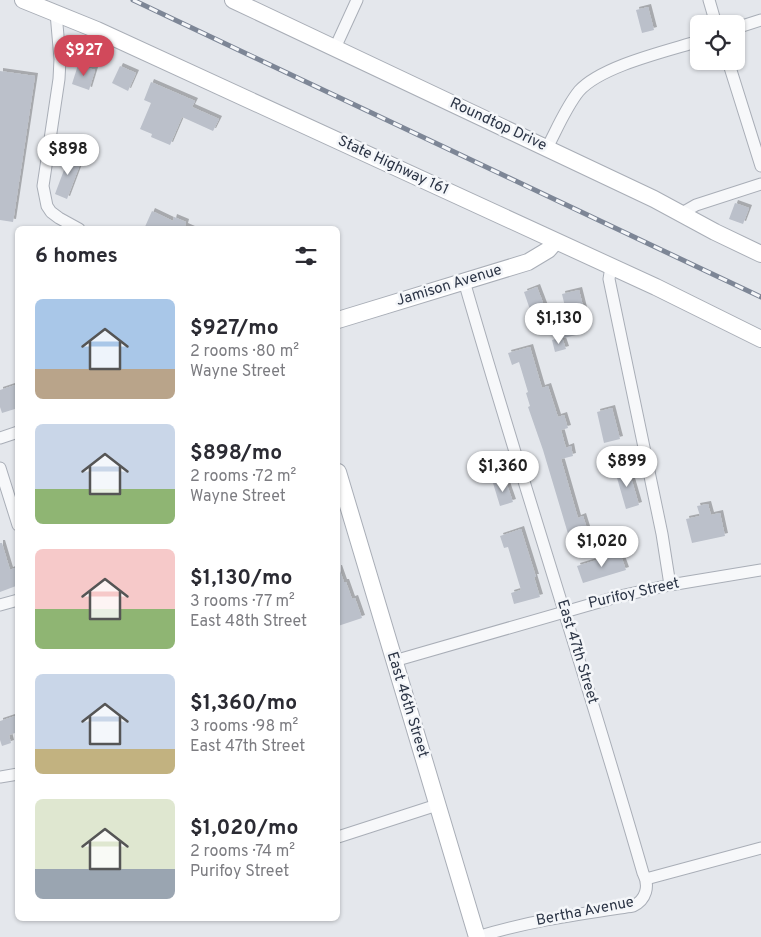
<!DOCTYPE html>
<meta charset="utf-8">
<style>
:root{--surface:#fff;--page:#f2f2f3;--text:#2b2b33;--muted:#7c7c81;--accent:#d1495b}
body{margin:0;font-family:Overpass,sans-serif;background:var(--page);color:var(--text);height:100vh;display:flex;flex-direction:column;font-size:19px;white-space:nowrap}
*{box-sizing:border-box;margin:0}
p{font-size:16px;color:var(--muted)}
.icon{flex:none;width:28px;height:28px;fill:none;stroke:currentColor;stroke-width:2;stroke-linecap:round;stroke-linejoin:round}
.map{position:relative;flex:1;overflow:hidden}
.panel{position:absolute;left:15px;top:226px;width:325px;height:695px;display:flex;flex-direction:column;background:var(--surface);border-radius:8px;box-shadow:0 1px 4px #0004}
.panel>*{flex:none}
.controls{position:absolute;left:690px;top:15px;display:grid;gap:10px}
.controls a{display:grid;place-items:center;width:55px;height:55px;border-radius:8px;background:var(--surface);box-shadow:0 1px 4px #0004;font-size:25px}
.price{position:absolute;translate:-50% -42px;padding:0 11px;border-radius:18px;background:#fff;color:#222;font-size:16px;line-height:32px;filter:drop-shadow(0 1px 2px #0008)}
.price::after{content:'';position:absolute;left:50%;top:30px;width:15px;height:11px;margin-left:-8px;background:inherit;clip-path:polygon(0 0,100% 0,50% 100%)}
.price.current{background:var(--accent);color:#fff}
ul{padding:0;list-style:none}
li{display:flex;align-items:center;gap:15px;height:125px;padding:0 20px}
li span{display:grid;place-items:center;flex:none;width:140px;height:100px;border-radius:8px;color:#555}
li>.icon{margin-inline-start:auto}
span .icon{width:60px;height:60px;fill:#fffc;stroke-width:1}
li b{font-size:21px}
h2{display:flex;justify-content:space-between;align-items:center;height:60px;padding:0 20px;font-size:21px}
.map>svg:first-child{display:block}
.building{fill:#bbc0ca;filter:url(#shadow)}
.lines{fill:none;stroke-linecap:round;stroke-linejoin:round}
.street-casing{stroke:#a9aeb7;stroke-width:13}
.secondary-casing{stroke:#a9aeb7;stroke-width:18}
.street{stroke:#f7f8fa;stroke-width:11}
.secondary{stroke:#fff;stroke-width:16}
.rail-casing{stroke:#7d8696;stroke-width:5}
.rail{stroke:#f4f6f9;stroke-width:3;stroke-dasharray:9;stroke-linecap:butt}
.labels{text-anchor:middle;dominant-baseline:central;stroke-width:5;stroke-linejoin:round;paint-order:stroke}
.street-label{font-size:15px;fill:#2b3445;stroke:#f4f6f9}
</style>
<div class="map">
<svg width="761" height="937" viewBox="0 0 761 937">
<defs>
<filter id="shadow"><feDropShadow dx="3" dy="-3" stdDeviation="0" flood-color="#0004"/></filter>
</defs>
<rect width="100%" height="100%" fill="#e4e7ec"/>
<!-- building -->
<g class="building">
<polygon points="648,7 654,30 642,33 636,10"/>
<polygon points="78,65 95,70 89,90 72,84"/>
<polygon points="120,66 136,73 128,91 112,83"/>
<polygon points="0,71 35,76 13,222 0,220"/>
<polygon points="151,82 195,101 192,107 219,119 213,131 182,117 170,145 151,137 152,134 140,129 151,103 144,100"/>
<polygon points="70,154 82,159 67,199 55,194"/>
<polygon points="735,203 749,208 743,224 729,219"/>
<polygon points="152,211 173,221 174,217 186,222 185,226 192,229 144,229"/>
<polygon points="537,287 551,324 537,330 524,292"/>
<polygon points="579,290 587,322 573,325 576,335 564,338 561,326 569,324 562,294"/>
<polygon points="562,337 566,349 555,352 552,340"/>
<polygon points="530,347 542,388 548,386 558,417 564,415 568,428 561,430 566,448 571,446 573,456 561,459 578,518 583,516 588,532 569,537 543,450 528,407 530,406 526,393 528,392 519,362 512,365 508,353"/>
<polygon points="18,384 18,408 2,413 0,407 0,390"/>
<polygon points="612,408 620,439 604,443 597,412"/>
<polygon points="628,467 639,505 626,509 615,471"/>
<polygon points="505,479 513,502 500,506 493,483"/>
<polygon points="708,504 711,515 720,513 725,536 692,543 686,519 700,516 697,506"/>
<polygon points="521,529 536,577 534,577 540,597 514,604 511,593 521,590 508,547 504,548 500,536"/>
<polygon points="0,543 2,543 10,570 15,568 18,575 18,580 15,581 16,586 0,592"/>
<polygon points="620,553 626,570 583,583 577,566"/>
<polygon points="338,568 339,568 344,582 346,582 352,599 355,598 362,618 338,626"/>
<polygon points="18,715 18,732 9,735 11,743 2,746 0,740 0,721"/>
</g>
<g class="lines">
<!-- street casing -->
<g class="street-casing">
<g id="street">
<polyline points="709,0 716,24"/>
<polyline points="56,13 60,59 59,79 43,186 47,206 51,212 59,218 79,229"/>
<polyline points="736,28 761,20"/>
<polyline points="335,48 357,0"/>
<polyline points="728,61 761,166"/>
<path d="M547 148C557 129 566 107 579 91 601 66 667 51 699 41"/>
<polyline points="682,213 696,205 761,184"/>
<polyline points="611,267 609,279 662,534 670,585"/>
<path d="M464 281C521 479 586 675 643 873 650 886 646 900 633 906 580 914 528 921 477 937"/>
<polyline points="0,438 18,432"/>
<polyline points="0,468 18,525"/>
<polyline points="0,605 18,600"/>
<polyline points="394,661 620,596 670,585 761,570"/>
<polyline points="0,777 18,774"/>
<polyline points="338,837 437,805"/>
<polyline points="646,879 761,848"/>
</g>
</g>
<!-- secondary casing -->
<g class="secondary-casing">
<g id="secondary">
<polyline points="23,0 97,30 656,287 761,339"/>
<polyline points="233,0 654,199 715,232 761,254"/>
<polyline points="338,320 528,262 548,250 555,242"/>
<polyline points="338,472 477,937"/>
</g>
</g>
<!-- street -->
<use href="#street" class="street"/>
<!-- secondary -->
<use href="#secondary" class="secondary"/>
<!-- rail casing -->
<g class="rail-casing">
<polyline id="rail" points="133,0 761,297"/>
</g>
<!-- rail -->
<use href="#rail" class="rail"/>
</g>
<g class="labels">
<!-- street labels -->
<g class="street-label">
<text transform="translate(498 125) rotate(25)">Roundtop Drive</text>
<text transform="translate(393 166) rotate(25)">State Highway 161</text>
<text transform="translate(449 286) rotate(-17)">Jamison Avenue</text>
<text transform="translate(634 594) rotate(-13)">Purifoy Street</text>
<text transform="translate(577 652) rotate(73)">East 47th Street</text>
<text transform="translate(407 705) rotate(73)">East 46th Street</text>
<text transform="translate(585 912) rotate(-11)">Bertha Avenue</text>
</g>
</g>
</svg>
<div class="controls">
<a><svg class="icon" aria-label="locate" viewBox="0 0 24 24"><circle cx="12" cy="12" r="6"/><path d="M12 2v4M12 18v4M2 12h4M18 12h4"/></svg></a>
</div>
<b class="price current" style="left:84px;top:77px">$927</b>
<b class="price" style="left:68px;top:176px">$898</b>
<b class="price" style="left:559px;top:345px">$1,130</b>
<b class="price" style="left:627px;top:488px">$899</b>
<b class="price" style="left:503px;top:493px">$1,360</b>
<b class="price" style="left:602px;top:568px">$1,020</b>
<section class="panel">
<h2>6 homes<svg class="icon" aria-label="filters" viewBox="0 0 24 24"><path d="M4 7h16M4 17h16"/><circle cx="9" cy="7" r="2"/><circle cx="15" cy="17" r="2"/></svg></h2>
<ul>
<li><span style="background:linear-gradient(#a9c7e8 70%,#b9a48a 0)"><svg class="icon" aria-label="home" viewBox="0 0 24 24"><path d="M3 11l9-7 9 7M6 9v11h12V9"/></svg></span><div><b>$927/mo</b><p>2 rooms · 80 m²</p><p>Wayne Street</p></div></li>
<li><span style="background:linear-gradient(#c9d6e8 65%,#8fb573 0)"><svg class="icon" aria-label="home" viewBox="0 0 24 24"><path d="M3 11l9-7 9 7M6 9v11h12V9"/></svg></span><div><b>$898/mo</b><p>2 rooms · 72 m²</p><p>Wayne Street</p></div></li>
<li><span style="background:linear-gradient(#f6c9c9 60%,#8fb573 0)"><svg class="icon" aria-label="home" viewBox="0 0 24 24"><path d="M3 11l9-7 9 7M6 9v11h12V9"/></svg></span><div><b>$1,130/mo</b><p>3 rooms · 77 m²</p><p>East 48th Street</p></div></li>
<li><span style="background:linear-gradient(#c9d6e8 75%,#c2b280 0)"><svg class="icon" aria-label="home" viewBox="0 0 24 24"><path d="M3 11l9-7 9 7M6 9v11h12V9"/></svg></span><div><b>$1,360/mo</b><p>3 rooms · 98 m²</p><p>East 47th Street</p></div></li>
<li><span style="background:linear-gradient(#dfe7d0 70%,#9aa5b1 0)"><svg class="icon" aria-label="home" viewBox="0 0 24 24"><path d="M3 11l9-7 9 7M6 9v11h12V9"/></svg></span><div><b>$1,020/mo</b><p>2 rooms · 74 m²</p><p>Purifoy Street</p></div></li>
</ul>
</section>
</div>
